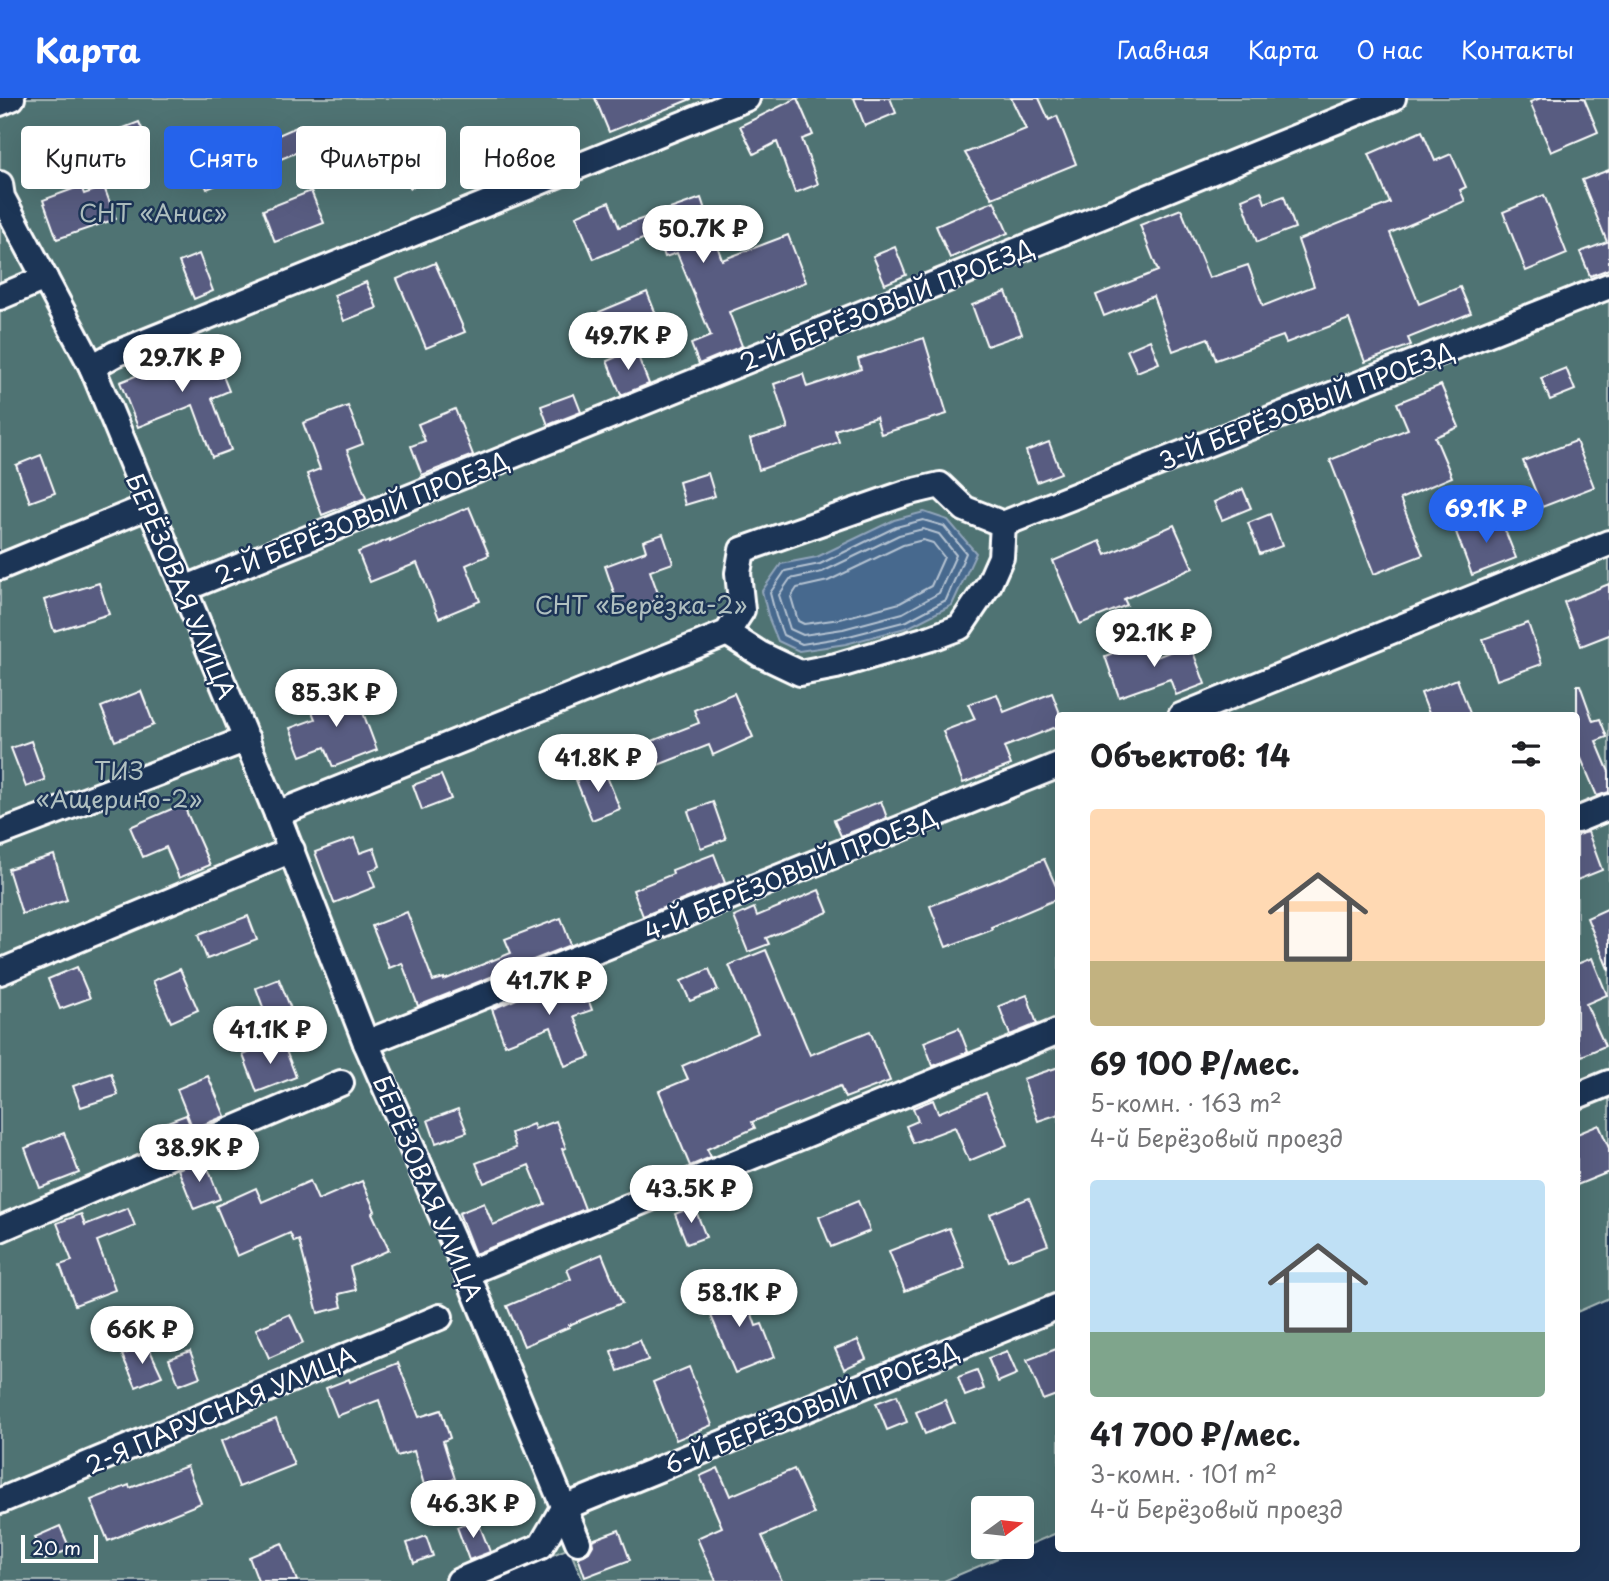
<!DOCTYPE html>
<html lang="ru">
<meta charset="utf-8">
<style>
:root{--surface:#fff;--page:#f6f6f6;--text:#202124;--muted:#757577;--accent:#2563eb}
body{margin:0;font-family:"Playpen Sans",sans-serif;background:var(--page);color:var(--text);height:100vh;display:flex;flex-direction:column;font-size:26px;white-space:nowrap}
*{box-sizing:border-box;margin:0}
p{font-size:23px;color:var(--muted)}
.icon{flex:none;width:38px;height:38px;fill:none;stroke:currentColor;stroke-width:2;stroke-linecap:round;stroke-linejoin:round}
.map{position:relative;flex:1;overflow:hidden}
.drawer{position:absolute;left:1055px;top:614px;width:525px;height:840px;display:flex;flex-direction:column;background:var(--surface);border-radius:7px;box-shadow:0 7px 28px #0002}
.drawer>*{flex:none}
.top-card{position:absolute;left:21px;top:28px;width:665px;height:63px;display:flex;gap:14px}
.needle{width:46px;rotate:75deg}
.controls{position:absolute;left:971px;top:1398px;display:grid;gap:14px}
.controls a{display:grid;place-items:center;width:63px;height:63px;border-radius:7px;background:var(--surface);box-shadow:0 7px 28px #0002;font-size:35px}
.scale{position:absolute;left:21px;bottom:18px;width:77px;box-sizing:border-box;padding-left:7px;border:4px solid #fff;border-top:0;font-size:19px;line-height:24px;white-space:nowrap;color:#fff;-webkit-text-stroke:5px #1d3557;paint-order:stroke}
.price{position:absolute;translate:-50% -60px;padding:0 16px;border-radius:24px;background:#fff;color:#222;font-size:23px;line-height:46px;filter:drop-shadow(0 2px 4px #0008)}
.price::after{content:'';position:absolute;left:50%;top:42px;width:21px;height:16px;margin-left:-10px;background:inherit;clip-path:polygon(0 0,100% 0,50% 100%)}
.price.active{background:var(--accent);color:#fff}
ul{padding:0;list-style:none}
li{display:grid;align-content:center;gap:14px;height:371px;padding:0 35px}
li span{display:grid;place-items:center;height:217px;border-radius:7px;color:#555}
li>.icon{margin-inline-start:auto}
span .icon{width:126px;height:126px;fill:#fffc;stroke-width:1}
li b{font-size:30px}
h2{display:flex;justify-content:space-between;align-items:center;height:84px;padding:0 35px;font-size:30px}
.pill{padding:0 24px;border-radius:7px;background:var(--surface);box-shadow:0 7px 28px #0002;font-size:24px;line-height:63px}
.pill.active{background:var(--accent);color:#fff}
header{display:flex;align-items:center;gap:42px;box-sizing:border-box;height:98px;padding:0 35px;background:var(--accent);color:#fff}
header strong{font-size:33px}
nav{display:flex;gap:38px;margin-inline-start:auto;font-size:24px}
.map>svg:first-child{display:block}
.green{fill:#507373;stroke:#a8b9b9;stroke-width:2;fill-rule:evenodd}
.water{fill:#47698e;stroke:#91a5bb;stroke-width:2}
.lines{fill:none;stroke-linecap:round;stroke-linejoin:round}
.shore{stroke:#b5c3d2;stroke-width:2}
.building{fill:#585c81;stroke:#fff;stroke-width:2}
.minor-casing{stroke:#fff;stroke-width:30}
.minor{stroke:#1d3557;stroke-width:24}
.labels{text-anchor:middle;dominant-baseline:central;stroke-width:5;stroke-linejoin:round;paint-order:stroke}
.park-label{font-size:24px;fill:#b0c0c0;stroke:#1d3557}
.street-label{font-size:24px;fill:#fff;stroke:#1d3557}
</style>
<header>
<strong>Карта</strong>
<nav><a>Главная</a><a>Карта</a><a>О нас</a><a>Контакты</a></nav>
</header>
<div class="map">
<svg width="1609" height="1483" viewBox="0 0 1609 1483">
<rect width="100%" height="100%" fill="#1d3557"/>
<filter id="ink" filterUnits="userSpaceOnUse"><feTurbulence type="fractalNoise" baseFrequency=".0143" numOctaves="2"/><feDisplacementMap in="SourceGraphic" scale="14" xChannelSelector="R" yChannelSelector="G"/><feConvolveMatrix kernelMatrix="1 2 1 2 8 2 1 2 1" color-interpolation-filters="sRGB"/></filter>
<g filter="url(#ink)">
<!-- green -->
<path class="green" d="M0 0H1609V1200L1577 1214V618H1059V1434L944 1483H583L569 1450 491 1483H0ZM984 1410H1022V1449H984Z"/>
<!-- water -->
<polygon class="water" points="924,414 948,422 976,455 952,507 909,529 846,546 799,553 778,543 769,521 762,493 781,466 817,459 894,422"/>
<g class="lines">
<!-- shore -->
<g class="shore">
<polygon points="923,422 944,428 966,455 946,502 907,523 845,539 802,546 783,537 776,518 770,495 785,473 820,466 896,429"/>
<polygon points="923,431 939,436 956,457 939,495 903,515 843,531 803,537 790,531 779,497 790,481 822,474 899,437"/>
<polygon points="923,442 933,445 944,459 931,488 900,505 840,521 804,526 798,523 791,499 797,490 828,483 903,447"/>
</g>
</g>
<!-- building -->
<g class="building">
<polygon points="595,0 691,0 691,1 609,34"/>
<polygon points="797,0 813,37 802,41 818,86 795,95 777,44 754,56 740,28"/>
<polygon points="854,0 890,0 896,15 865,28"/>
<polygon points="1011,0 1039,0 1049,22 1057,18 1076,66 992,100 965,55 1026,31"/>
<polygon points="1541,0 1584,0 1598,34 1551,54 1530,4"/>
<polygon points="139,24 148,44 114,58 105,37"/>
<polygon points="301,27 310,49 276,63 267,42"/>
<polygon points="1422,33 1435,63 1451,56 1466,89 1460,92 1465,103 1390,135 1419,206 1460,189 1471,215 1408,240 1411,247 1365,264 1349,221 1286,245 1283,238 1216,262 1208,240 1173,253 1153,198 1104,218 1096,197 1158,173 1140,127 1181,111 1209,180 1248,167 1263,208 1314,188 1298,142 1390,105 1369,56"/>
<polygon points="431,41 446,73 410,90 395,57"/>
<polygon points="228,59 236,79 207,91 199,72"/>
<polygon points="1609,72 1609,171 1590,178 1580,154 1607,144 1582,82"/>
<polygon points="81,88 84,96 104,89 116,121 57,141 43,102"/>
<polygon points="311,93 324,125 275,144 263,112"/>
<polygon points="1261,93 1265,105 1284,98 1295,130 1257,144 1242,101"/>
<polygon points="1544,97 1567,156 1526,173 1503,114"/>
<polygon points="701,100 722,162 788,137 806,184 729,214 742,248 699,266 691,246 711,238 677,155 665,159 657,135 594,161 576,118 609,104 619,129"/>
<polygon points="994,103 1008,135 950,160 936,128"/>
<polygon points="895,149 906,177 885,186 873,158"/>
<polygon points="199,156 213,193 194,201 179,164"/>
<polygon points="435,165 465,234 426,250 397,181"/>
<polygon points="366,184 377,210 344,223 334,197"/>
<polygon points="647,194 663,234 616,254 599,214"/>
<polygon points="1006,194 1022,236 987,248 972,207"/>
<polygon points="924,240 947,316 881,336 876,319 835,332 839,344 759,372 750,341 788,330 774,286 803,276 807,289 861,271 858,261"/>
<polygon points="1150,242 1159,265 1137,274 1127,252"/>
<polygon points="211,248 229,293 212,300 231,352 212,359 193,307 138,329 120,284"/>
<polygon points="635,251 649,286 621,297 607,263"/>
<polygon points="1566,270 1575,292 1550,302 1541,280"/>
<polygon points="1441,287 1459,329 1435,339 1452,379 1400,401 1423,457 1374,476 1330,362 1408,331 1397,305"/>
<polygon points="574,296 581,314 548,327 541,308"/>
<polygon points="348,308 363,346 347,352 366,400 322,417 307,376 320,371 303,325"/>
<polygon points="455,311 473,357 422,377 411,348 425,343 418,326"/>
<polygon points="1576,343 1594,389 1542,409 1523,363"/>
<polygon points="1049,344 1061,375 1037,384 1026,353"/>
<polygon points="41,357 55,395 30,404 16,367"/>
<polygon points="708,375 715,398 685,407 679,384"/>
<polygon points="1243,391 1251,410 1222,422 1214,404"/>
<polygon points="469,409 489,457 466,467 480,503 439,520 417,465 370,484 358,454 390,441 390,443"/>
<polygon points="1270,416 1282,448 1260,456 1248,425"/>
<polygon points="1499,417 1516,460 1472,477 1456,434"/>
<polygon points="1174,427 1193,470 1124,501 1127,507 1080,526 1053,463 1100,443 1106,457"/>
<polygon points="663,436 673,465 650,473 660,501 621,515 605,468 646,453 643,443"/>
<polygon points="99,485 109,516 54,533 44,502"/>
<polygon points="1609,486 1609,537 1581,548 1564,504"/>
<polygon points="1528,525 1542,566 1497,582 1483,541"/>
<polygon points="1147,542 1154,560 1190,546 1205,586 1176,597 1170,581 1119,599 1105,558"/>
<polygon points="1457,581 1471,618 1430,618 1421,595"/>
<polygon points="1577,587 1580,587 1593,623 1600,621 1607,639 1596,643 1609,674 1609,694 1597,698 1577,651"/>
<polygon points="353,588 377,652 333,669 325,649 301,658 290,630 315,621 309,606"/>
<polygon points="141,593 154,627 115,643 101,609"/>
<polygon points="734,595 753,639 713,657 709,647 648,671 639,648 699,625 694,612"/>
<polygon points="1052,595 1059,613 1059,628 1004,649 1011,667 963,685 943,633 975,621 968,606 997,596 1004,614"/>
<polygon points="31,643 45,682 26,689 11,650"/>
<polygon points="604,671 620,711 592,722 576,682"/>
<polygon points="441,677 451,701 422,712 413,687"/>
<polygon points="881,703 887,720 841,738 834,722"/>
<polygon points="713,704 726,741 701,750 688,713"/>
<polygon points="183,706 210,767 179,780 166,749 143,759 130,729"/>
<polygon points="1588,734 1602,772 1577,782 1577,737"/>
<polygon points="354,740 360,755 374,750 380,768 369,773 375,789 334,805 315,754"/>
<polygon points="714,756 725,785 643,818 633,792 673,776 672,772"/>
<polygon points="54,757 67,802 22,816 8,771"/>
<polygon points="1044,761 1059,795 1059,800 991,829 992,832 946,849 930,808 997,782"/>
<polygon points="819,792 828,814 766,840 769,846 748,854 734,819 754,810 757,818"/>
<polygon points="1609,810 1609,873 1587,820"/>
<polygon points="407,814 433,883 444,880 444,882 511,855 505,841 561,820 571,847 418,908 402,865 389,870 372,828"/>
<polygon points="248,818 257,842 207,861 198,837"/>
<polygon points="766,852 810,957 870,933 890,983 845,1000 840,988 752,1024 755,1030 707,1051 711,1059 690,1068 659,993 688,981 682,968 758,935 729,867"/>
<polygon points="1592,860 1607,897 1586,906 1605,948 1582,958 1577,947 1577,866"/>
<polygon points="77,869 90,900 60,911 48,881"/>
<polygon points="180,871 198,912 171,924 153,883"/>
<polygon points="709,871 718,892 690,903 681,883"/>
<polygon points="579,876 592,912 574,918 590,959 565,968 551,929 505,947 492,911"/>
<polygon points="279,881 291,911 267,920 256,890"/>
<polygon points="1027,897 1037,926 1010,937 999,908"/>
<polygon points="959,930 968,954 933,968 924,944"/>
<polygon points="282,942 296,979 257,994 243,957"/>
<polygon points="1059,969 1059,1016 1038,1023 1023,981"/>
<polygon points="111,975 118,997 81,1009 73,988"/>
<polygon points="208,978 225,1018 193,1031 177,991"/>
<polygon points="986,995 1007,1047 969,1063 955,1029 913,1045 906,1028 918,1023 913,1010 933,1002 938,1015"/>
<polygon points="458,1011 467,1034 436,1045 428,1022"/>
<polygon points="186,1017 192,1032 166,1044 159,1027"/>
<polygon points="556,1023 566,1050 562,1051 585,1111 475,1156 459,1115 484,1105 493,1127 545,1106 529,1067 484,1085 476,1065 516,1050 511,1035 533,1026 535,1031"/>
<polygon points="1599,1027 1609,1050 1609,1074 1577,1087 1577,1036"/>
<polygon points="64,1035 79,1075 40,1090 25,1050"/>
<polygon points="204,1060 220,1101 194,1111 178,1071"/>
<polygon points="310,1083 318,1102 362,1083 375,1113 372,1115 389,1152 350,1169 356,1192 339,1196 342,1209 318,1215 299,1142 294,1144 290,1135 237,1158 216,1108 256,1090 262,1104"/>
<polygon points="1029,1100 1048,1147 1008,1162 990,1116"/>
<polygon points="858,1103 870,1133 831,1149 819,1119"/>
<polygon points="694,1108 706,1139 687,1146 675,1116"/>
<polygon points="128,1110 135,1128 97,1143 115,1192 75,1207 60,1167 72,1163 57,1125 81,1116 85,1127"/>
<polygon points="949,1130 965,1170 905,1193 889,1153"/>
<polygon points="602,1156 622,1205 569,1227 569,1229 524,1248 507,1208 571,1181 567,1171"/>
<polygon points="742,1187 756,1228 762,1226 775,1259 735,1275 704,1201"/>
<polygon points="290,1216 303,1245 269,1260 256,1231"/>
<polygon points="640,1242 648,1262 618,1273 611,1253"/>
<polygon points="858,1242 866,1261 844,1271 835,1251"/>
<polygon points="147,1246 162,1278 136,1289 122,1257"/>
<polygon points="1059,1250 1059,1296 1043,1302 1027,1262"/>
<polygon points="190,1253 200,1279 179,1287 169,1261"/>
<polygon points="1007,1253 1017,1276 998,1284 988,1260"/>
<polygon points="398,1265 419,1319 441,1312 450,1340 443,1343 455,1381 425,1390 414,1353 397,1358 379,1302 337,1318 326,1290 349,1281 350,1284"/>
<polygon points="689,1269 712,1327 676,1342 653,1284"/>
<polygon points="977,1272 984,1291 965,1298 958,1279"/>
<polygon points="897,1297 907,1324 887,1332 876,1305"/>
<polygon points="945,1302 954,1324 925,1336 916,1314"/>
<polygon points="276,1321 294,1367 239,1389 221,1343"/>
<polygon points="187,1368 201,1405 108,1443 91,1402 129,1387 130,1390"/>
<polygon points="718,1370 730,1398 794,1371 814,1416 762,1438 782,1483 716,1483 697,1440 722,1429 700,1378"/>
<polygon points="477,1421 490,1454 469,1462 457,1429"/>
<polygon points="60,1428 70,1451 45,1462 35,1439"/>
<polygon points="619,1432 630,1462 585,1479 578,1459 584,1457 589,1454 593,1447 592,1442"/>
<polygon points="426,1438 433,1458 414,1465 407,1445"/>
<polygon points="282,1445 297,1483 258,1483 249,1459"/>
</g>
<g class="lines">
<!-- minor casing -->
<g class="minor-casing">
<g id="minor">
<polyline points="0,5 12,0"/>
<polyline points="0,86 2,99 92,269 277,716 366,945 467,1175 578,1444"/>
<polyline points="0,199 45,180"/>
<polyline points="92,269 115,256 747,0"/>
<polyline points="0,469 149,408"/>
<polyline points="184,491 1393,0"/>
<polyline points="727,535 760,556 800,575 836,568 931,540 960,529 989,486 1001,459 1003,426"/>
<polyline points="1181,618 1609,445"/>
<polyline points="277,716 727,535 742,512 738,475 742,452 906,395 940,387 965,411 1003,426 1609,188"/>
<polyline points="1577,722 1609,709"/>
<polyline points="0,735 247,641"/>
<polyline points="0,874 292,752"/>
<polyline points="366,945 1059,667"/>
<polyline points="1577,998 1609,985"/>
<polyline points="0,1131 341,985"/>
<polyline points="467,1175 1059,933"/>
<polyline points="0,1403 440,1219"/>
<polyline points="459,1483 541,1448 563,1410 1059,1208"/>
</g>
</g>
<!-- minor -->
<use href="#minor" class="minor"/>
</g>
</g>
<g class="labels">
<!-- park labels -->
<g class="park-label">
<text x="153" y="114">СНТ «Анис»</text>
<text x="641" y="506">СНТ «Берёзка-2»</text>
<text x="119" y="672">ТИЗ<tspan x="119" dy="28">«Ащерино-2»</tspan></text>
</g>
<!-- street labels -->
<g class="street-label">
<text transform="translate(886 206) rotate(-22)">2-Й БЕРЁЗОВЫЙ ПРОЕЗД</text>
<text transform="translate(1306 307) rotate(-21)">3-Й БЕРЁЗОВЫЙ ПРОЕЗД</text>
<text transform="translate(361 419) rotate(-22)">2-Й БЕРЁЗОВЫЙ ПРОЕЗД</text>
<text transform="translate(182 488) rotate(67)">БЕРЁЗОВАЯ УЛИЦА</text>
<text transform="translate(790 775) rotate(-22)">4-Й БЕРЁЗОВЫЙ ПРОЕЗД</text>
<text transform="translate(429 1090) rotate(67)">БЕРЁЗОВАЯ УЛИЦА</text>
<text transform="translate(811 1309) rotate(-22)">6-Й БЕРЁЗОВЫЙ ПРОЕЗД</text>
<text transform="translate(220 1311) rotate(-23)">2-Я ПАРУСНАЯ УЛИЦА</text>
</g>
</g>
</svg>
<div class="controls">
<a><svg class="needle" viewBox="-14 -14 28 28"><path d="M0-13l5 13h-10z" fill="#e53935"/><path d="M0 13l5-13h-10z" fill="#757577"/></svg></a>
</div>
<div class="scale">20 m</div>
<b class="price" style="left:703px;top:167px">50.7K ₽</b>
<b class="price" style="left:628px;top:274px">49.7K ₽</b>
<b class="price" style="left:182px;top:296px">29.7K ₽</b>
<b class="price active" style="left:1486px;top:447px">69.1K ₽</b>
<b class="price" style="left:1154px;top:571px">92.1K ₽</b>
<b class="price" style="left:336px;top:631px">85.3K ₽</b>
<b class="price" style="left:598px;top:696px">41.8K ₽</b>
<b class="price" style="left:549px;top:919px">41.7K ₽</b>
<b class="price" style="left:270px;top:968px">41.1K ₽</b>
<b class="price" style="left:199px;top:1086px">38.9K ₽</b>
<b class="price" style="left:691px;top:1127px">43.5K ₽</b>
<b class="price" style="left:739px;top:1231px">58.1K ₽</b>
<b class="price" style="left:142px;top:1268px">66K ₽</b>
<b class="price" style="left:473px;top:1442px">46.3K ₽</b>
<div class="top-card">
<a class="pill">Купить</a>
<a class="pill active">Снять</a>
<a class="pill">Фильтры</a>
<a class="pill">Новое</a>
</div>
<section class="drawer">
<h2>Объектов: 14<svg class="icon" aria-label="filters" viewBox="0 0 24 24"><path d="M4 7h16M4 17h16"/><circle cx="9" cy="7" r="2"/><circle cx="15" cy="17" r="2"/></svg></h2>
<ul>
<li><span style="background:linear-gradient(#ffd9b3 70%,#c2b280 0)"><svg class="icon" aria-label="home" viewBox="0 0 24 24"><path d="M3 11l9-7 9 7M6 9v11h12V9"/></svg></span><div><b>69 100 ₽/мес.</b><p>5-комн. · 163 m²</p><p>4-й Берёзовый проезд</p></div></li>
<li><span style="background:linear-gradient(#bfe0f5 70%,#7fa58c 0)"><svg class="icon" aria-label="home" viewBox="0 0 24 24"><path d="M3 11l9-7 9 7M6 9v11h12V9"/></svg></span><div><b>41 700 ₽/мес.</b><p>3-комн. · 101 m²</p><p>4-й Берёзовый проезд</p></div></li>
</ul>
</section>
</div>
